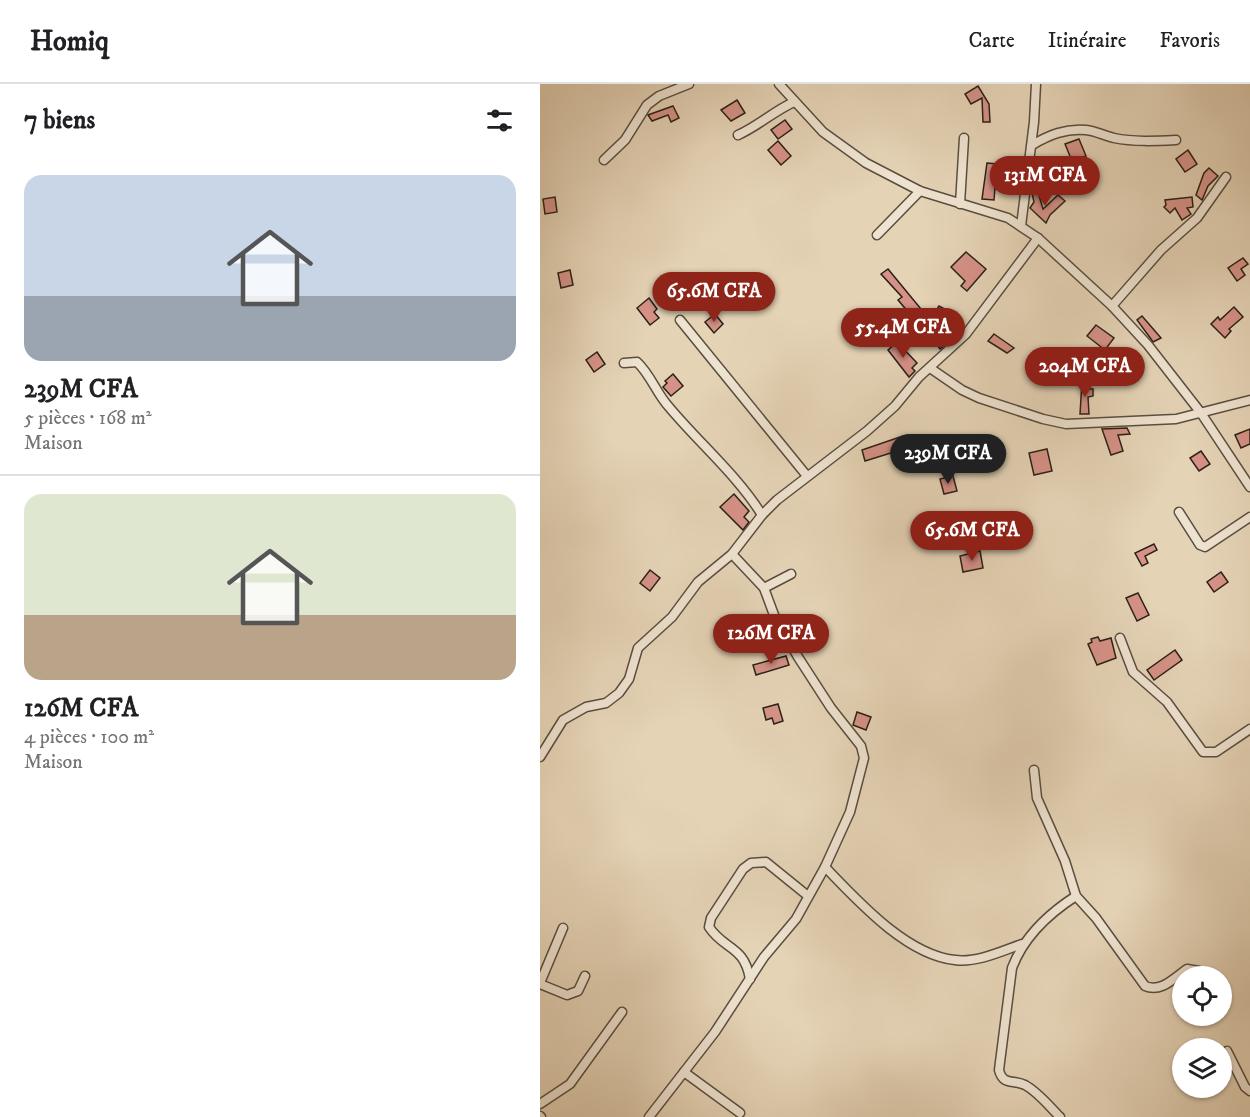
<!DOCTYPE html>
<html lang="fr">
<meta charset="utf-8">
<style>
:root{--surface:#fff;--page:#f2f2f2;--text:#202124;--muted:#757577;--line:#e0e0e0;--accent:#8f2418}
body{margin:0;font-family:"IM FELL DW Pica",serif;background:var(--page);color:var(--text);height:100vh;display:flex;flex-direction:column;font-size:22px;white-space:nowrap}
*{box-sizing:border-box;margin:0}
p{font-size:20px;color:var(--muted)}
.icon{flex:none;width:33px;height:33px;fill:none;stroke:currentColor;stroke-width:2;stroke-linecap:round;stroke-linejoin:round}
.map{position:relative;flex:1;overflow:hidden}
.side{display:flex;flex-direction:column;background:var(--surface);width:540px}
.side>*{flex:none}
.controls{position:absolute;left:632px;top:882px;display:grid;gap:12px}
.controls a{display:grid;place-items:center;width:60px;height:60px;border-radius:50%;background:var(--surface);box-shadow:0 2px 4px #0004;font-size:30px}
.price{position:absolute;translate:-50% -51px;padding:0 14px;border-radius:21px;background:var(--accent);color:#fff;font-size:20px;line-height:39px;filter:drop-shadow(0 2px 3px #0008)}
.price::after{content:'';position:absolute;left:50%;top:36px;width:18px;height:14px;margin-left:-9px;background:inherit;clip-path:polygon(0 0,100% 0,50% 100%)}
.price.current{background:#222;color:#fff}
ul{padding:0;list-style:none}
li{display:grid;align-content:center;gap:12px;height:318px;padding:0 24px}
li+li{border-top:2px solid var(--line)}
li span{display:grid;place-items:center;height:186px;border-radius:18px;color:#555}
li>.icon{margin-inline-start:auto}
span .icon{width:108px;height:108px;fill:#fffc;stroke-width:1}
li b{font-size:26px}
h2{display:flex;justify-content:space-between;align-items:center;height:72px;padding:0 24px;font-size:26px}
header{display:flex;align-items:center;gap:36px;box-sizing:border-box;height:84px;padding:0 30px;background:var(--surface);border-bottom:2px solid var(--line)}
header strong{font-size:28px}
nav{display:flex;gap:33px;margin-inline-start:auto;font-size:21px}
main{display:flex;flex:1;min-height:0}
.map>svg:first-child{display:block}
.building{fill:#d69288;stroke:#2a2116;stroke-width:1.5}
.lines{fill:none;stroke-linecap:round;stroke-linejoin:round}
.street-casing{stroke:#594e3e;stroke-width:11}
.street{stroke:#eee2d0;stroke-width:8}
</style>
<header>
<strong>Homiq</strong>
<nav><a>Carte</a><a>Itinéraire</a><a>Favoris</a></nav>
</header>
<main>
<section class="side">
<h2>7 biens<svg class="icon" aria-label="filters" viewBox="0 0 24 24"><path d="M4 7h16M4 17h16"/><circle cx="9" cy="7" r="2"/><circle cx="15" cy="17" r="2"/></svg></h2>
<ul>
<li><span style="background:linear-gradient(#c9d6e8 65%,#9aa5b1 0)"><svg class="icon" aria-label="home" viewBox="0 0 24 24"><path d="M3 11l9-7 9 7M6 9v11h12V9"/></svg></span><div><b>239M CFA</b><p>5 pièces · 168 m²</p><p>Maison</p></div></li>
<li><span style="background:linear-gradient(#dfe7d0 65%,#b9a48a 0)"><svg class="icon" aria-label="home" viewBox="0 0 24 24"><path d="M3 11l9-7 9 7M6 9v11h12V9"/></svg></span><div><b>126M CFA</b><p>4 pièces · 100 m²</p><p>Maison</p></div></li>
</ul>
</section>
<div class="map">
<svg width="710" height="1033" viewBox="0 0 710 1033">
<rect width="100%" height="100%" fill="#e5d3b6"/>
<filter id="stains"><feTurbulence type="fractalNoise" baseFrequency=".00333" numOctaves="4"/><feColorMatrix values="0 0 0 0 .2 0 0 0 0 .09 0 0 0 0 .02 0 0 0 .5 -.17"/></filter>
<radialGradient id="worn" r=".72"><stop offset=".6" stop-color="#630" stop-opacity="0"/><stop offset="1" stop-color="#630" stop-opacity=".3"/></radialGradient>
<!-- building -->
<g class="building">
<polygon points="438,2 449,20 450,38 443,38 442,14 431,20 425,10"/>
<polygon points="197,16 205,29 191,37 181,26"/>
<polygon points="133,22 139,34 131,38 128,31 112,37 108,31"/>
<polygon points="245,36 252,45 238,55 231,46"/>
<polygon points="539,55 546,72 532,77 525,60"/>
<polygon points="238,57 251,72 241,81 228,66"/>
<polygon points="648,66 657,80 645,88 636,75"/>
<polygon points="447,79 457,80 454,116 442,115"/>
<polygon points="669,84 678,92 668,102 662,116 656,111 664,89"/>
<polygon points="498,108 503,125 518,111 525,117 510,131 506,139 490,124 494,118 492,109"/>
<polygon points="15,113 17,128 5,130 3,115"/>
<polygon points="652,113 653,123 647,124 651,130 642,136 635,124 630,129 624,123 626,121 625,116"/>
<polygon points="426,168 446,185 427,207 421,202 425,197 411,183"/>
<polygon points="703,174 708,180 701,185 705,191 697,197 688,184"/>
<polygon points="348,185 390,236 399,222 410,228 397,249 405,261 400,265 391,252 381,259 368,243 376,237 358,216 362,213 341,190"/>
<polygon points="30,186 33,201 21,204 18,189"/>
<polygon points="109,214 117,225 114,228 119,234 110,241 97,224"/>
<polygon points="694,223 703,233 689,245 691,247 685,254 671,240 678,233 680,236"/>
<polygon points="175,230 183,240 174,249 165,238"/>
<polygon points="602,232 621,254 613,258 611,255 597,236"/>
<polygon points="556,241 574,254 565,266 547,252"/>
<polygon points="454,250 474,264 467,269 448,257"/>
<polygon points="357,258 377,279 372,284 375,287 369,293 348,266"/>
<polygon points="57,268 65,280 54,288 46,276"/>
<polygon points="133,290 143,302 131,312 123,303 127,299 125,297"/>
<polygon points="548,297 548,305 553,305 553,312 548,313 549,330 540,330 542,298"/>
<polygon points="587,344 590,350 578,351 583,367 571,371 562,345"/>
<polygon points="710,345 710,360 701,364 695,351"/>
<polygon points="363,352 367,364 325,377 322,366"/>
<polygon points="507,365 512,387 494,391 489,369"/>
<polygon points="661,367 670,380 659,387 650,374"/>
<polygon points="413,392 417,407 404,410 400,395"/>
<polygon points="194,410 209,427 204,433 209,438 203,446 180,423"/>
<polygon points="614,460 617,466 605,472 608,479 602,482 595,469"/>
<polygon points="440,467 443,484 423,488 420,472"/>
<polygon points="110,486 120,494 110,507 100,499"/>
<polygon points="681,488 688,498 674,508 667,498"/>
<polygon points="598,509 609,531 597,537 586,514"/>
<polygon points="558,553 560,557 571,554 576,574 557,581 548,560 552,558 551,555"/>
<polygon points="635,566 642,576 614,596 607,586"/>
<polygon points="246,572 249,581 216,591 213,581"/>
<polygon points="238,620 243,637 234,640 232,634 226,636 223,624"/>
<polygon points="317,628 331,633 326,646 313,641"/>
</g>
<g class="lines">
<!-- street casing -->
<g class="street-casing">
<g id="street">
<polyline points="239,0 283,48 326,79 380,107 468,134 498,154 572,222 608,261 661,329 710,403"/>
<path d="M198 51C218 42 234 27 254 18"/>
<path d="M492 61C509 51 526 44 546 46 556 47 565 52 574 54 594 58 615 57 636 56"/>
<polyline points="64,76 85,56 107,21 119,12 149,0"/>
<polyline points="420,120 424,54"/>
<polyline points="481,142 494,38 496,0"/>
<polyline points="337,151 380,107"/>
<polyline points="572,222 621,166 657,134 686,93"/>
<polyline points="140,236 267,392"/>
<path d="M84 279 97 278C111 291 116 309 129 323 159 359 197 391 222 431"/>
<polyline points="390,284 422,306 439,314 503,335 526,340 636,335 710,316"/>
<polyline points="639,428 660,461 665,463 710,433"/>
<polyline points="224,504 251,490"/>
<polyline points="580,554 593,588 627,618 663,668 676,668 710,645"/>
<polyline points="0,673 23,636 46,623 66,619 79,609 89,595 98,564 132,533 158,498 192,470 222,431 237,416 327,347 355,322 379,293 426,250 498,154"/>
<path d="M494 686 497 714 525 777 536 812 556 834 605 902C621 909 634 894 647 885L659 887 663 892"/>
<path d="M285 783C317 816 366 871 415 876 437 879 462 867 482 860"/>
<path d="M210 895C204 861 184 866 169 843L171 834 203 785 211 779 226 778 268 812"/>
<polyline points="0,899 23,844"/>
<polyline points="0,900 27,911 38,907 45,892"/>
<polyline points="687,967 705,1003 710,1007"/>
<polyline points="144,988 200,1029"/>
<polyline points="0,1020 30,1000 82,928"/>
<polyline points="0,1032 1,1033"/>
<polyline points="109,1033 175,948 224,873 256,835 285,783 310,728 324,674 321,662 291,624 258,573 234,531 224,504 192,470"/>
<path d="M520 1033C509 1022 498 1008 485 1001 473 995 463 1002 459 986L472 884C484 852 508 830 536 812"/>
</g>
</g>
<!-- street -->
<use href="#street" class="street"/>
</g>
<rect width="100%" height="100%" filter="url(#stains)"/>
<rect width="100%" height="100%" fill="url(#worn)"/>
</svg>
<div class="controls">
<a><svg class="icon" aria-label="locate" viewBox="0 0 24 24"><circle cx="12" cy="12" r="6"/><path d="M12 2v4M12 18v4M2 12h4M18 12h4"/></svg></a>
<a><svg class="icon" aria-label="layers" viewBox="0 0 24 24"><path d="M12 4l9 5-9 5-9-5zM3 14l9 5 9-5"/></svg></a>
</div>
<b class="price" style="left:505px;top:123px">131M CFA</b>
<b class="price" style="left:174px;top:239px">65.6M CFA</b>
<b class="price" style="left:363px;top:275px">55.4M CFA</b>
<b class="price" style="left:545px;top:314px">204M CFA</b>
<b class="price current" style="left:408px;top:401px">239M CFA</b>
<b class="price" style="left:432px;top:478px">65.6M CFA</b>
<b class="price" style="left:231px;top:581px">126M CFA</b>
</div>
</main>
